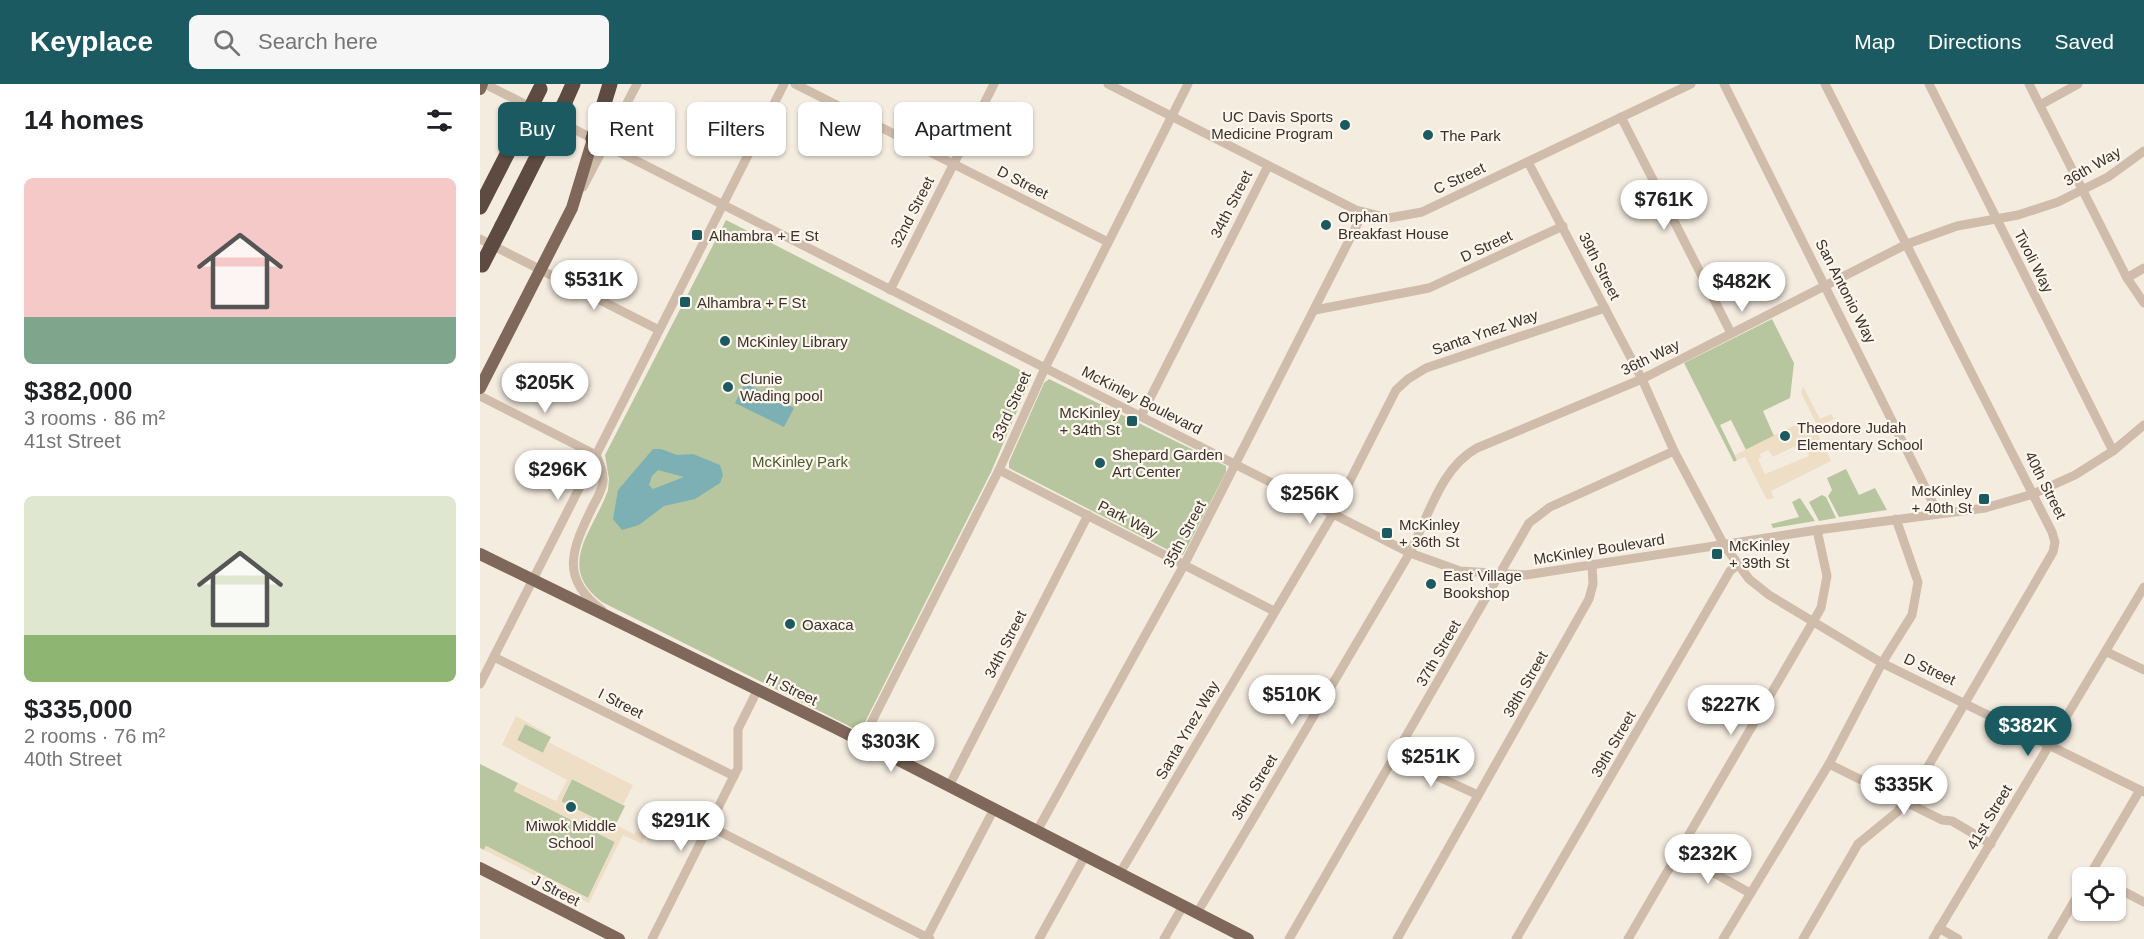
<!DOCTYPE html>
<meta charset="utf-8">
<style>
:root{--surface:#fff;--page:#f6f6f6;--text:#202124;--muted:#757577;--accent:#1c5a61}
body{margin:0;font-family:Arial,sans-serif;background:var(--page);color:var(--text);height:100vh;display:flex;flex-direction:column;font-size:22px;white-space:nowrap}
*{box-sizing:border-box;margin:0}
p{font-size:20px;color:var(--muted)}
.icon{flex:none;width:33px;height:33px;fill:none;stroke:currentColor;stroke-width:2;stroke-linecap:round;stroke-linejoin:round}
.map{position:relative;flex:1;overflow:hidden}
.panel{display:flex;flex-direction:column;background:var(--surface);width:480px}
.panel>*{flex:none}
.guide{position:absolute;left:18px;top:18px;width:570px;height:54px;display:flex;gap:12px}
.tools{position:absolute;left:1592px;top:783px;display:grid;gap:12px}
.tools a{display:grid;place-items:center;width:54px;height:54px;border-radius:9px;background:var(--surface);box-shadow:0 2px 4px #0004;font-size:30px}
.price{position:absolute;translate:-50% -51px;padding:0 14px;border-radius:21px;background:#fff;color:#222;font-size:20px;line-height:39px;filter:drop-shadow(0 2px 3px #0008)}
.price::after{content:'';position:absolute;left:50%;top:36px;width:18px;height:14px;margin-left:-9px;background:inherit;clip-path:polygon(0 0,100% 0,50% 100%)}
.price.active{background:var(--accent);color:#fff}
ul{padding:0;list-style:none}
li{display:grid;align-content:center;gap:12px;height:318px;padding:0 24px}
li span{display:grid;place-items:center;height:186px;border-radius:9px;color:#555}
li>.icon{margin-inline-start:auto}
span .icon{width:108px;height:108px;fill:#fffc;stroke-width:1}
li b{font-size:26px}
h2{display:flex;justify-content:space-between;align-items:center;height:72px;padding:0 24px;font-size:26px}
.tag{padding:0 21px;border-radius:9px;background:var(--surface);box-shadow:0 2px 4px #0004;font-size:21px;line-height:54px}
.tag.active{background:var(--accent);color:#fff}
header{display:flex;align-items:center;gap:36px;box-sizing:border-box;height:84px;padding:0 30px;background:var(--accent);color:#fff}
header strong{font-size:28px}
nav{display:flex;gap:33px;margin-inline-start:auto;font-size:21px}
.search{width:420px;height:54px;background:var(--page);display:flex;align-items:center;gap:15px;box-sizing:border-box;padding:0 21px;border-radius:9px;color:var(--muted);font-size:22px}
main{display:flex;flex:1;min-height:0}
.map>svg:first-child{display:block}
.green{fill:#b7c69e}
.plaza{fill:#eedec6;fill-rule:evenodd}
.water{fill:#7cb0b5;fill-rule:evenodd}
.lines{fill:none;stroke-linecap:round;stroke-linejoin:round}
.minor{stroke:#cfbcaa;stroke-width:9}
.major{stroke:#7f685a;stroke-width:12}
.highway{stroke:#5d4b41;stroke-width:15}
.highway-bridge{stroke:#5d4b41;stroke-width:15}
.poi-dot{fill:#1c5a61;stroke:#fcf6ed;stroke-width:2}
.labels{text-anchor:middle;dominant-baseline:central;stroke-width:4.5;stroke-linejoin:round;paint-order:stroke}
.poi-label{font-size:15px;fill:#3c302a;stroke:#fcf6ed;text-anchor:start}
.street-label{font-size:15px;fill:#3c302a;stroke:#fcf6ed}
.park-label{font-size:15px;fill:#495c2c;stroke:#fcf6ed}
</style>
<header>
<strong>Keyplace</strong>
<div class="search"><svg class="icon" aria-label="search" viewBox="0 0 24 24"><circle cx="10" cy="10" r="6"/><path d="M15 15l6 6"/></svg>Search here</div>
<nav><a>Map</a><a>Directions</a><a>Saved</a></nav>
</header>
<main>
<section class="panel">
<h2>14 homes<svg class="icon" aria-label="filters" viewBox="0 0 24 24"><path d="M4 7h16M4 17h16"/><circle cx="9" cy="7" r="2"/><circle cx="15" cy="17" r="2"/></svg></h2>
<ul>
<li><span style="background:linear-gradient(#f6c9c9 75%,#7fa58c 0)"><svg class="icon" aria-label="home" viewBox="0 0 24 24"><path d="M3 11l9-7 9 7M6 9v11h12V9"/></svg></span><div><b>$382,000</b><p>3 rooms · 86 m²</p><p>41st Street</p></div></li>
<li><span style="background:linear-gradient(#dfe7d0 75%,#8fb573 0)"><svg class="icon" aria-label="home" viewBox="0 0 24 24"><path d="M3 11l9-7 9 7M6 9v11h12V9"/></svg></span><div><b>$335,000</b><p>2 rooms · 76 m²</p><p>40th Street</p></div></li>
</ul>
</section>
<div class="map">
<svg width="1664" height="855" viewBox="0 0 1664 855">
<rect width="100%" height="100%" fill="#f5ece0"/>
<!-- green -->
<g class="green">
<path d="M246 136 552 292 511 388 383 642 377 646 122 518C74 482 115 445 128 406L129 395 125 371Z"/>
<polygon points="1292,235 1314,279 1310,314 1283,327 1294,352 1266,366 1251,336 1240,341 1257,376 1254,378 1204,279"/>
<polygon points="569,295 746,382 746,388 703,471 696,470 529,384 529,378 564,299"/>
<polygon points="1366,385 1379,411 1395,404 1407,426 1359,433 1348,412 1352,406 1347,394"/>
<polygon points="1342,411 1346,413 1356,434 1339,437 1329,418"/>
<polygon points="1320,414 1335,437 1293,444 1291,440 1319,433 1312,418"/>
<polygon points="45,640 71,653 63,669 37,656"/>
<polygon points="0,680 38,699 34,707 135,758 108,814 6,762 4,766 0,764"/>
<polygon points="92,695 145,722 134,744 81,718"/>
</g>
<!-- plaza -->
<g class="plaza">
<path d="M1323 302 1340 335 1351 330 1354 335 1335 344 1351 377 1291 407 1294 414 1287 416 1265 373 1257 376 1255 371 1321 338 1325 346 1337 341 1321 309ZM1322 359 1329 372 1285 390 1278 375 1281 373 1280 370 1288 366 1293 373Z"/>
<polygon points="36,632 72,652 45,640 37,656 63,669 68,658 153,701 143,721 92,695 81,717 134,744 136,741 154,750 156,747 166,752 162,760 143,751 109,819 4,766 6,762 108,814 135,758 34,707 38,699 76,717 87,696 22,661"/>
</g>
<!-- water -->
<g class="water">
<polygon points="265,299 314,324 304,343 255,319"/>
<path d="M173 365H181L197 371 213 370 240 381 243 391 240 399 215 415 184 422 159 441 142 446 133 435 138 406ZM178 386 204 393 173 405 169 401 172 392Z"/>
</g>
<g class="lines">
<!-- minor -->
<g class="minor">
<polyline points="5,0 930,469 980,487 1046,491 1337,446 1505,424 1553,410 1595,391 1633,367 1664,341"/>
<polyline points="315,0 628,158"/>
<polyline points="628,0 876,126 909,134 942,128 1211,0"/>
<polyline points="1244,0 1458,429"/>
<polyline points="1449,0 1633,367"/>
<polyline points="1549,0 1647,194 1664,219"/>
<polyline points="1560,21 1598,0"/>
<polyline points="1141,33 1251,249"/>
<polyline points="1048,78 1162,295 1194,367 1244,461 1269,495 1289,511 1402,579 1664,708"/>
<polyline points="103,103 157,0"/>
<polyline points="0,155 179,246"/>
<polyline points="1647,194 1664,184"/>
<polyline points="410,206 514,0"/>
<polyline points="835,226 949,204 1083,142"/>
<path d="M0 312 116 371C120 380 124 389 123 398 122 407 116 416 112 424 92 465 79 494 122 526"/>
<polyline points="661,332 788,82"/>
<polyline points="519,386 794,527"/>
<polyline points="1627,568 1664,586"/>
<polyline points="14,573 254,692"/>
<polyline points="0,600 304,0"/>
<polyline points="382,657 519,386 565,284 708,0"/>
<polyline points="915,673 998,711"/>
<polyline points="1349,680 1462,736 1472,737 1511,760"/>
<polyline points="469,702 608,431"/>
<polyline points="229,742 450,855"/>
<polyline points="557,747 704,481 883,129"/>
<polyline points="1198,769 1270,809"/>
<polyline points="640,789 853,430 916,306 928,295 946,284 1125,224"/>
<polyline points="1608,794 1660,706"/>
<polyline points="1635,803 1664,818"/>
<path d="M717 829C787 712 856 594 925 477 947 440 958 385 997 364L1162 295 1427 160 1477 142 1538 131 1578 118 1628 93 1664 67"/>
<polyline points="1459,844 1478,855"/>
<polyline points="172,855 258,684 258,645 278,605"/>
<polyline points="446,855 514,725"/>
<polyline points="559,855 605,772"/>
<polyline points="684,855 703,822"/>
<polyline points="809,855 1049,439 1070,423 1194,367"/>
<polyline points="917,855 1109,515 1113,500 1112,480"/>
<polyline points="1036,855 1250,487 1257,481"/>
<polyline points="1148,855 1341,524 1347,492 1337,446"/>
<polyline points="1243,855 1349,680 1402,579 1432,531 1438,498 1416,435"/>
<polyline points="1323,855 1378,760 1417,728 1432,710 1573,468 1575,458 1572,448 1345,0"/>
<polyline points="1453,855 1664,503"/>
<polyline points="1572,855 1602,804"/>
</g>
<!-- major -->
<g class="major">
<polyline points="0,5 2,0"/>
<polyline points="0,304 92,124 113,55"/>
<polyline points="0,470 356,644 768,855"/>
<polyline points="0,784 139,855"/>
</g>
<!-- highway -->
<g class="highway">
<polyline points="85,18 93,0"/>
<polyline points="113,55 130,0"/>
<polyline points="0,123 42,41"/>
<polyline points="22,142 67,53"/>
</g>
<!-- highway-bridge -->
<g class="highway-bridge">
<polyline points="42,41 60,5"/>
<polyline points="67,53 85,18"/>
<polyline points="2,181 22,142"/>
</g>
</g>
<!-- markers -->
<g class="poi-dot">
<circle cx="865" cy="41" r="6"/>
<circle cx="948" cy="51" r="6"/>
<circle cx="846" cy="141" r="6"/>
<rect x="211" y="145" width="12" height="12" rx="3"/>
<rect x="199" y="212" width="12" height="12" rx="3"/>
<circle cx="245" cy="257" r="6"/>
<circle cx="248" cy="303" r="6"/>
<rect x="646" y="331" width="12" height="12" rx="3"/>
<circle cx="1305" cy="352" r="6"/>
<circle cx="620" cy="379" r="6"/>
<rect x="1498" y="409" width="12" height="12" rx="3"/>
<rect x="901" y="443" width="12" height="12" rx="3"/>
<rect x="1231" y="464" width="12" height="12" rx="3"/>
<circle cx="951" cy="500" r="6"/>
<circle cx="310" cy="540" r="6"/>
<circle cx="91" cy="723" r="6"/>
</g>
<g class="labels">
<!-- poi labels -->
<g class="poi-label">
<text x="853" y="32" text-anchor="end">UC Davis Sports<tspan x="853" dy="17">Medicine Program</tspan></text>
<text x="960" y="51">The Park</text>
<text x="858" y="132">Orphan<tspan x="858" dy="17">Breakfast House</tspan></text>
<text x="229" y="151">Alhambra + E St</text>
<text x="217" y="218">Alhambra + F St</text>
<text x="257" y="257">McKinley Library</text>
<text x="260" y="294">Clunie<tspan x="260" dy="17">Wading pool</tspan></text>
<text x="640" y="328" text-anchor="end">McKinley<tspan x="640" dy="17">+ 34th St</tspan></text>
<text x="1317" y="343">Theodore Judah<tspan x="1317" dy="17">Elementary School</tspan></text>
<text x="632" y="370">Shepard Garden<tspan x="632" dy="17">Art Center</tspan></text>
<text x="1492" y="406" text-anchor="end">McKinley<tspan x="1492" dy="17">+ 40th St</tspan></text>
<text x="919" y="440">McKinley<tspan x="919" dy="17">+ 36th St</tspan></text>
<text x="1249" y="461">McKinley<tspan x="1249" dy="17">+ 39th St</tspan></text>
<text x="963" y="491">East Village<tspan x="963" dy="17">Bookshop</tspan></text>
<text x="322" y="540">Oaxaca</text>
<text x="91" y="741" text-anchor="middle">Miwok Middle<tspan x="91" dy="17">School</tspan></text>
</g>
<!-- street labels -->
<g class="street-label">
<text transform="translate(1612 82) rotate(-30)">36th Way</text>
<text transform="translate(979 94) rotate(-25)">C Street</text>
<text transform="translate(543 98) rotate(27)">D Street</text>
<text transform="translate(751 120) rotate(-63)">34th Street</text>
<text transform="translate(432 128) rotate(-63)">32nd Street</text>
<text transform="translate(1006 162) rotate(-25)">D Street</text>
<text transform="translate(1554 177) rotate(63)">Tivoli Way</text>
<text transform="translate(1120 182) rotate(63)">39th Street</text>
<text transform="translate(1366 207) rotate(63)">San Antonio Way</text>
<text transform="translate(1005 248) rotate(-19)">Santa Ynez Way</text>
<text transform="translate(1170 273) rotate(-26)">36th Way</text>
<text transform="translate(662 316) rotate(27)">McKinley Boulevard</text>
<text transform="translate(531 322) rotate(-66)">33rd Street</text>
<text transform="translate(1566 401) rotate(63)">40th Street</text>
<text transform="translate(648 435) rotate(27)">Park Way</text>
<text transform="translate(704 450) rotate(-62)">35th Street</text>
<text transform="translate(1119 465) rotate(-9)">McKinley Boulevard</text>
<text transform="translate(525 560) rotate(-63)">34th Street</text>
<text transform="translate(958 569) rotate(-60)">37th Street</text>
<text transform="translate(1450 585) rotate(25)">D Street</text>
<text transform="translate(1045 600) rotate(-60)">38th Street</text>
<text transform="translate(312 605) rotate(26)">H Street</text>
<text transform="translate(141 619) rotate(27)">I Street</text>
<text transform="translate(707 646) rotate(-60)">Santa Ynez Way</text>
<text transform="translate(1133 660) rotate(-60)">39th Street</text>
<text transform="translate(774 703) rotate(-59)">36th Street</text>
<text transform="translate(1509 733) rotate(-59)">41st Street</text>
<text transform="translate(76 806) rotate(27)">J Street</text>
</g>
<!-- park labels -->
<g class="park-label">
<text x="320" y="377">McKinley Park</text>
</g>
</g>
</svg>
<div class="tools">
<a><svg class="icon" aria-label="locate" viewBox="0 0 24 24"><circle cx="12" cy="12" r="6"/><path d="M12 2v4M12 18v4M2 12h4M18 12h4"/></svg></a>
</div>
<b class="price" style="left:1184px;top:147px">$761K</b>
<b class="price" style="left:114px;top:227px">$531K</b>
<b class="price" style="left:1262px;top:229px">$482K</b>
<b class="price" style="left:65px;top:330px">$205K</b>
<b class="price" style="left:78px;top:417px">$296K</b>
<b class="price" style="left:830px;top:441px">$256K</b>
<b class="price" style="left:812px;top:642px">$510K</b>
<b class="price" style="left:1251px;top:652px">$227K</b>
<b class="price active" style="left:1548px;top:673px">$382K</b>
<b class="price" style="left:411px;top:689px">$303K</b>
<b class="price" style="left:951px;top:704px">$251K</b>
<b class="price" style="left:1424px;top:732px">$335K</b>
<b class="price" style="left:201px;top:768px">$291K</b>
<b class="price" style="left:1228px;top:801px">$232K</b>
<div class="guide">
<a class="tag active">Buy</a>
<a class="tag">Rent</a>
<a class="tag">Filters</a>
<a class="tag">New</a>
<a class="tag">Apartment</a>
</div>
</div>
</main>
